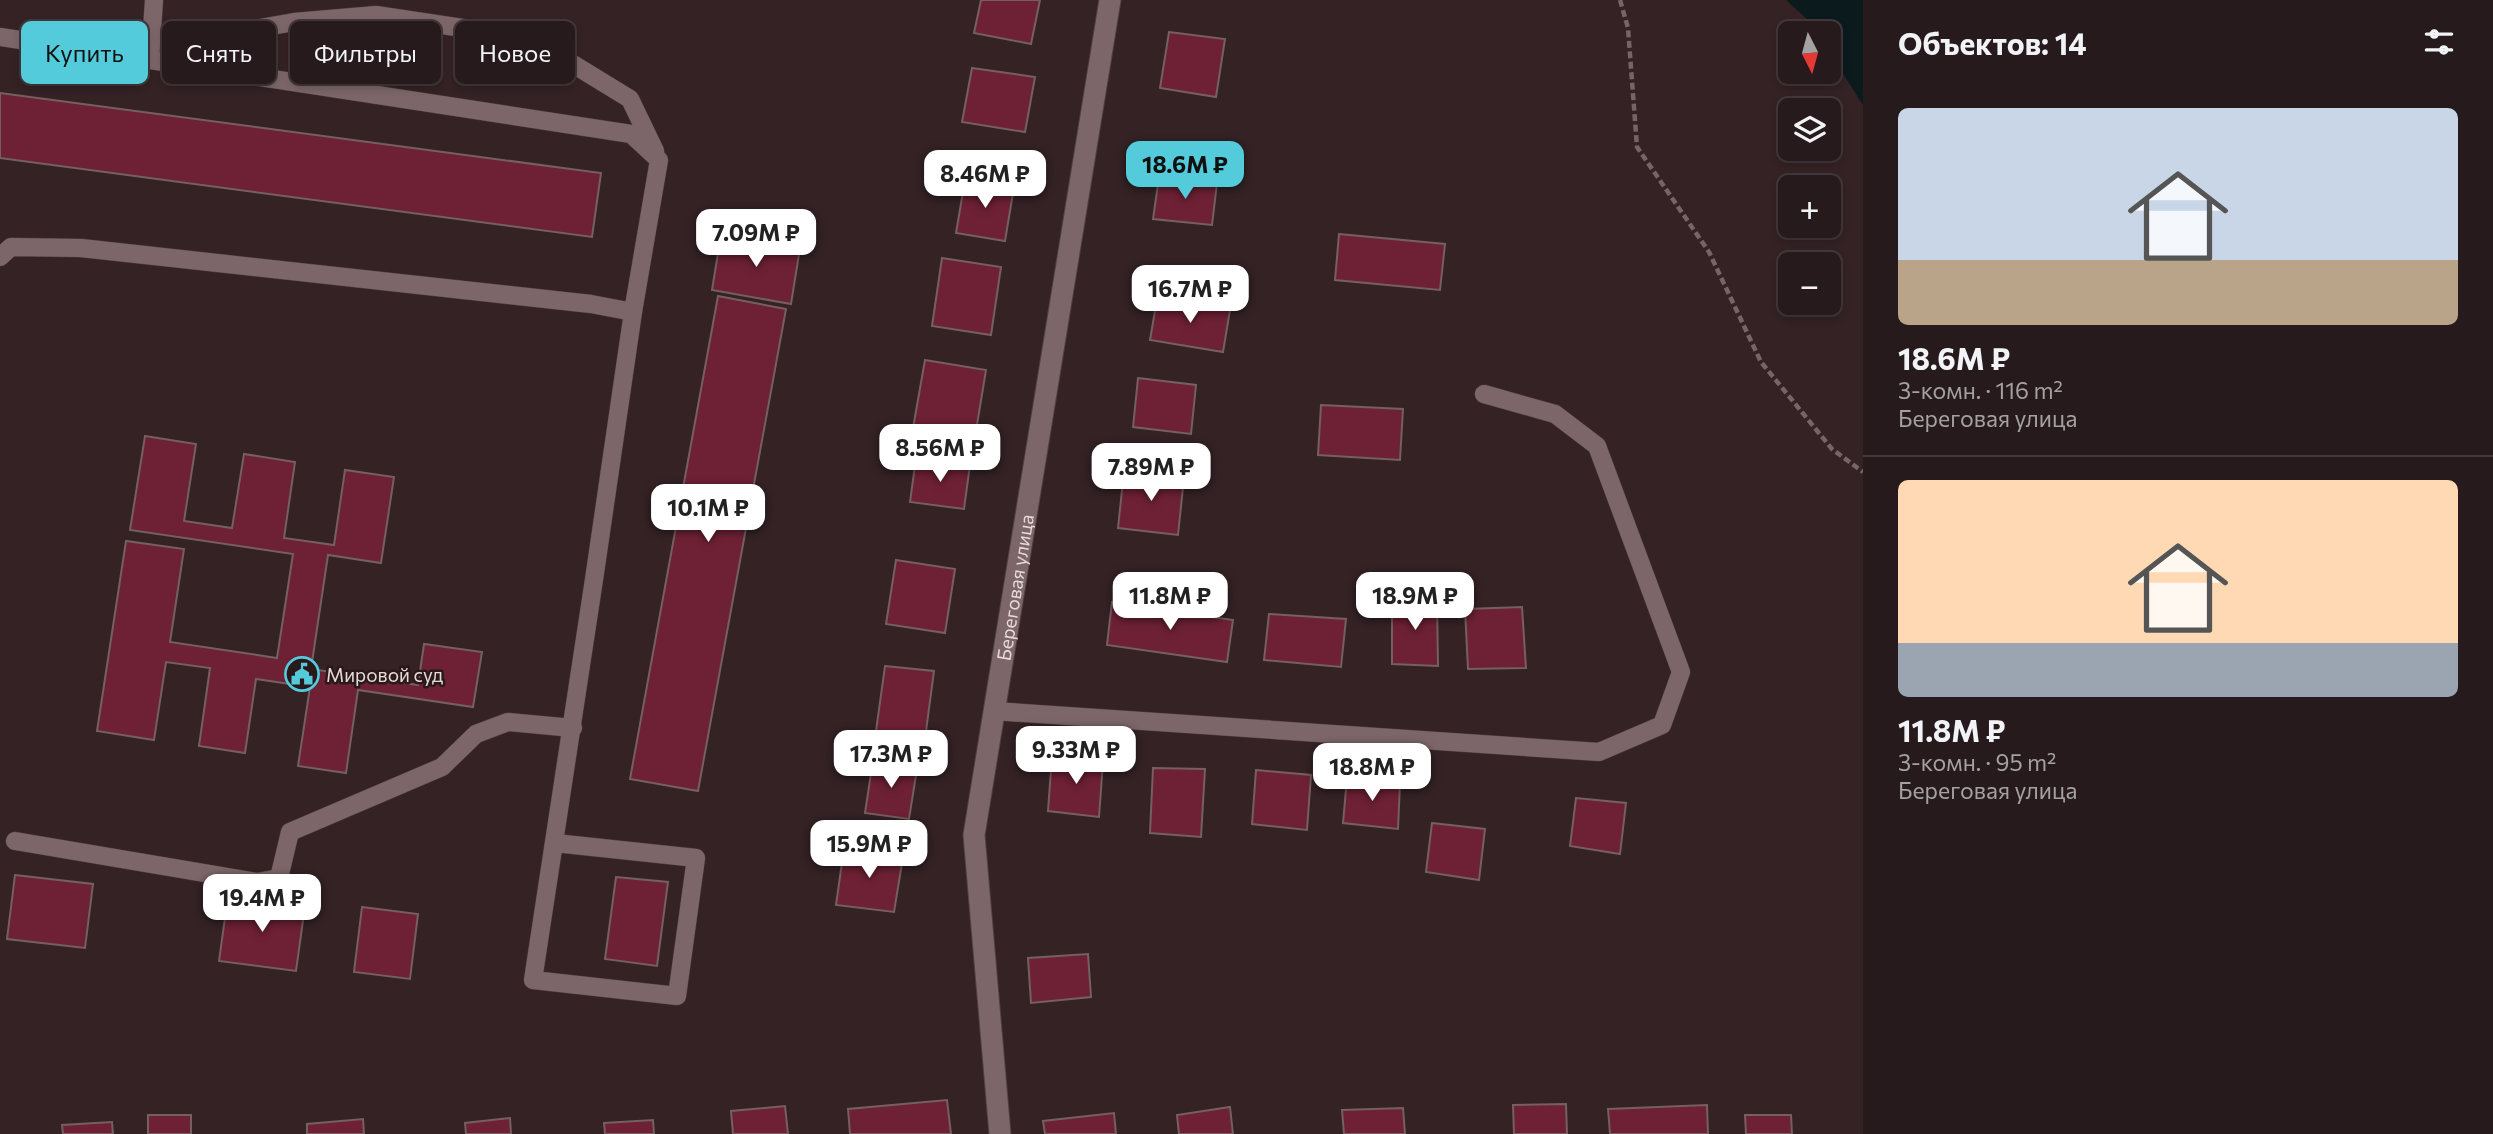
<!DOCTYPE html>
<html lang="ru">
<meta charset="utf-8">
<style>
:root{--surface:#271a1c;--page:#2f2325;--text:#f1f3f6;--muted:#a4a1a3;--line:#43383b;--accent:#53cbdb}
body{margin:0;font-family:Commissioner,sans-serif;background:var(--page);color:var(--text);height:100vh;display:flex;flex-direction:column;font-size:26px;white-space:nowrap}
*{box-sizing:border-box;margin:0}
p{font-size:23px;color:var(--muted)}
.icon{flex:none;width:38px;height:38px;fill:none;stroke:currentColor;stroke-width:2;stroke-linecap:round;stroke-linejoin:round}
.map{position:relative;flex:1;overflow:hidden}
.details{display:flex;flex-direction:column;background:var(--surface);width:630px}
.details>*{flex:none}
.hud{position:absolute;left:21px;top:21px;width:665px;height:63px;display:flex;gap:14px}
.needle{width:46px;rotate:174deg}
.controls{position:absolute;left:1778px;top:21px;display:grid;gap:14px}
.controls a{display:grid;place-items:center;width:63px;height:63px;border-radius:10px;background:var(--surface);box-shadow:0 4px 10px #0003,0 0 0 2px var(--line);font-size:35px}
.price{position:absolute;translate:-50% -60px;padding:0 16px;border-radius:14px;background:#fff;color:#222;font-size:23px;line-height:46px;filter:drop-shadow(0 2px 4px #0008)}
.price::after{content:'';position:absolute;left:50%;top:42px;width:21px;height:16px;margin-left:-10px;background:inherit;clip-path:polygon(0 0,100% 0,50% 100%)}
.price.on{background:var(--accent);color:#111}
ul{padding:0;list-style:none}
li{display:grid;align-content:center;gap:14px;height:371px;padding:0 35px}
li+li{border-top:2px solid var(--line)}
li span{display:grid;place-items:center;height:217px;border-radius:10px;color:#555}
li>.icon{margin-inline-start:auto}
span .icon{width:126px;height:126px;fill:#fffc;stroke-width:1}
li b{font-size:30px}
h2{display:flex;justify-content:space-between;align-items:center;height:84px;padding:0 35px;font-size:30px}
.pill{padding:0 24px;border-radius:10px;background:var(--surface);box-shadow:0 4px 10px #0003,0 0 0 2px var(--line);font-size:24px;line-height:63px}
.pill.on{background:var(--accent);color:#111}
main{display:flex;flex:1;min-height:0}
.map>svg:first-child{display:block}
.water{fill:#0b1b1d}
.building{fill:#6e2134;stroke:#745f61;stroke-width:2}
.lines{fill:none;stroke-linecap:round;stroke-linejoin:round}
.lane-casing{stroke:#504143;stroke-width:19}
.street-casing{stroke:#504143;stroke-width:23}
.path{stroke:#756567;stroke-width:4.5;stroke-dasharray:7 3.5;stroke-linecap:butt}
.lane{stroke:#7c6669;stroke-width:18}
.street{stroke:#7c6669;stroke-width:21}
.labels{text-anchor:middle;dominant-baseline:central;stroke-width:5;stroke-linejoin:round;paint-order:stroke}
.street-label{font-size:19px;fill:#e6d9db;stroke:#2a191b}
.poi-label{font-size:19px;fill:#e6d9db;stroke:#2a191b;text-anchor:start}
</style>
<main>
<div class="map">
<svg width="1863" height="1134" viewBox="0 0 1863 1134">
<rect width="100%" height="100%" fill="#342225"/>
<!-- water -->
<polygon class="water" points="1786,0 1863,0 1863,105 1829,52 1829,33 1817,33 1809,21"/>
<!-- building -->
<g class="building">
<polygon points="981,0 1040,0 1031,44 974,33"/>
<polygon points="1169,32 1225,39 1216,97 1160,88"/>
<polygon points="972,68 1035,77 1025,132 962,122"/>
<polygon points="0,93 601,173 592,237 0,158"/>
<polygon points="1159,177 1217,183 1212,225 1153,219"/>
<polygon points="965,180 1014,187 1005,241 956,233"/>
<polygon points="1339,234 1445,244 1440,290 1335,280"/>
<polygon points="721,235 800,248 791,304 712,290"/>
<polygon points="942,258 1001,267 991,335 932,326"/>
<polygon points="718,296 786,309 698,791 630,779"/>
<polygon points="1157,299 1230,310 1223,352 1150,340"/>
<polygon points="925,360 986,370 975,437 913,428"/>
<polygon points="1138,378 1196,385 1191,434 1133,427"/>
<polygon points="1321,405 1403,409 1400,460 1318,455"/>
<polygon points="145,436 196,444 184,521 232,528 244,454 295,462 284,538 334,545 345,470 394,477 381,563 328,555 311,669 418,685 424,644 482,652 473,707 358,690 346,773 298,766 310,687 256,679 245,753 199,746 210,668 166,662 154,740 97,731 126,541 184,549 170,642 277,658 293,554 130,530"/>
<polygon points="916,458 970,465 964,509 910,502"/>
<polygon points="1124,471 1184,478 1178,535 1118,528"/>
<polygon points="896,560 955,569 945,633 886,624"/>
<polygon points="1392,599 1437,599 1438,666 1392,664"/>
<polygon points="1112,602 1233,620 1227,662 1107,645"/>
<polygon points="1522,607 1526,668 1468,669 1465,609"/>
<polygon points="1269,614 1346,619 1341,667 1264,660"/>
<polygon points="885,666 934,671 925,739 876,731"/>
<polygon points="1052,756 1103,762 1099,817 1048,811"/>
<polygon points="873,760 917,769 909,819 865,813"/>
<polygon points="1153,768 1205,769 1201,837 1150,833"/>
<polygon points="1256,770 1311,775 1307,830 1252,824"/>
<polygon points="1347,778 1400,783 1398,829 1343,823"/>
<polygon points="1576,798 1626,803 1620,854 1570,846"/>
<polygon points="1432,823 1485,829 1479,880 1426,872"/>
<polygon points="844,848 903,857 894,912 836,905"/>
<polygon points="15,875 93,884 85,948 7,939"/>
<polygon points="616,877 668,882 657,966 605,959"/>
<polygon points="228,896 305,906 296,971 219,961"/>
<polygon points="362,907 418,914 410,979 354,972"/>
<polygon points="1088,954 1091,997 1031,1003 1028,958"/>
<polygon points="947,1100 951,1134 850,1134 848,1109"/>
<polygon points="1566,1104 1567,1134 1514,1134 1513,1105"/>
<polygon points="1707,1105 1708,1134 1610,1134 1608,1109"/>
<polygon points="785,1106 788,1134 733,1134 731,1111"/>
<polygon points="1230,1107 1233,1134 1179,1134 1177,1115"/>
<polygon points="1403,1108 1405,1134 1344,1134 1342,1110"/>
<polygon points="1114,1113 1116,1134 1045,1134 1043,1121"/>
<rect x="148" y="1115" width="43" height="19"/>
<polygon points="1745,1115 1791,1115 1792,1134 1746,1134"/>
<polygon points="510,1118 511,1134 466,1134 465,1123"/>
<polygon points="363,1119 364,1134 307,1134 307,1124"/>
<polygon points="653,1120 654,1134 605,1134 604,1123"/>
<polygon points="112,1122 113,1134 63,1134 62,1125"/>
</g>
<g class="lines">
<!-- lane casing -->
<g class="lane-casing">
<g id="lane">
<polyline points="0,37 631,134 659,160 633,312"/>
<polyline points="150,60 154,0"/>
<polyline points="232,72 249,30 294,22 376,15 489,32 563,58 630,99 655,151"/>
<path d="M0 257 11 247 81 248 591 304 633 312C601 535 568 757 533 980L677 996 696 858 555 843"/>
<polyline points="994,711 1599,752 1662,725 1681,672 1597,446 1555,414 1484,394"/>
<polyline points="15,841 257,882 279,878 290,832 442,767 476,734 508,722 573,728"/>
</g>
</g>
<!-- street casing -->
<g class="street-casing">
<g id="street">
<path id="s1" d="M1000 1134 974 835 1110 0"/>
</g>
</g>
<!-- path -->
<polyline class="path" points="1620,0 1628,28 1637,147 1709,252 1761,362 1832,449 1863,472"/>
<!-- lane -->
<use href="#lane" class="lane"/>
<!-- street -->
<use href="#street" class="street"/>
</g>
<!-- icons -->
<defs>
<g id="civic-ring" transform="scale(1.75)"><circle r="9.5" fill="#2a191b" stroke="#53cbdb" stroke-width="1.5"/><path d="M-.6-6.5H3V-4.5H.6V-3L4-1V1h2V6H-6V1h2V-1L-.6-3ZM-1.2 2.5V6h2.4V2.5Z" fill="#53cbdb"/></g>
</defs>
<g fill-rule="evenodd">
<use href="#civic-ring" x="302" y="674"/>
</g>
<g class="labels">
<!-- street labels -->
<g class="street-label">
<text stroke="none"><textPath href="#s1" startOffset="551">Береговая улица</textPath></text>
</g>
<!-- poi labels -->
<g class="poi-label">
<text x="326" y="674">Мировой суд</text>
</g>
</g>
</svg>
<div class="controls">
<a><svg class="needle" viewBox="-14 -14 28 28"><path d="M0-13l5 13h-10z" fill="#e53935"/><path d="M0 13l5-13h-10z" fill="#a4a1a3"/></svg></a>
<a><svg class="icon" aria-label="layers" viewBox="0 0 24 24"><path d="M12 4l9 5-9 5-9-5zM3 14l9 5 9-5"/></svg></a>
<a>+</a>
<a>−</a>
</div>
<b class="price on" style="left:1185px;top:201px">18.6M ₽</b>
<b class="price" style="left:985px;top:210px">8.46M ₽</b>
<b class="price" style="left:756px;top:269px">7.09M ₽</b>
<b class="price" style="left:1190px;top:325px">16.7M ₽</b>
<b class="price" style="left:940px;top:484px">8.56M ₽</b>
<b class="price" style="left:1151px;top:503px">7.89M ₽</b>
<b class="price" style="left:708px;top:544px">10.1M ₽</b>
<b class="price" style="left:1170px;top:632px">11.8M ₽</b>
<b class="price" style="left:1415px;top:632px">18.9M ₽</b>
<b class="price" style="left:1076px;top:786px">9.33M ₽</b>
<b class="price" style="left:891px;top:790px">17.3M ₽</b>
<b class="price" style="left:1372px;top:803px">18.8M ₽</b>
<b class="price" style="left:869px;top:880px">15.9M ₽</b>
<b class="price" style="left:262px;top:934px">19.4M ₽</b>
<div class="hud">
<a class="pill on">Купить</a>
<a class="pill">Снять</a>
<a class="pill">Фильтры</a>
<a class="pill">Новое</a>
</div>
</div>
<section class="details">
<h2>Объектов: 14<svg class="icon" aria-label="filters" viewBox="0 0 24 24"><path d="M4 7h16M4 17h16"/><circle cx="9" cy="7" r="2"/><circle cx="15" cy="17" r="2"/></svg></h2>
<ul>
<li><span style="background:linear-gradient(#c9d6e8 70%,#b9a48a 0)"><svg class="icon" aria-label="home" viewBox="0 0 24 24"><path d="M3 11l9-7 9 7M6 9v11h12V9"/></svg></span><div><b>18.6M ₽</b><p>3-комн. · 116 m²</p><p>Береговая улица</p></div></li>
<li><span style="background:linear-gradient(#ffd9b3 75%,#9aa5b1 0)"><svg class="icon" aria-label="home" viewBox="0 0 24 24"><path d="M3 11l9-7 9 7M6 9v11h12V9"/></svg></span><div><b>11.8M ₽</b><p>3-комн. · 95 m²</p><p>Береговая улица</p></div></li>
</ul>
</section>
</main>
